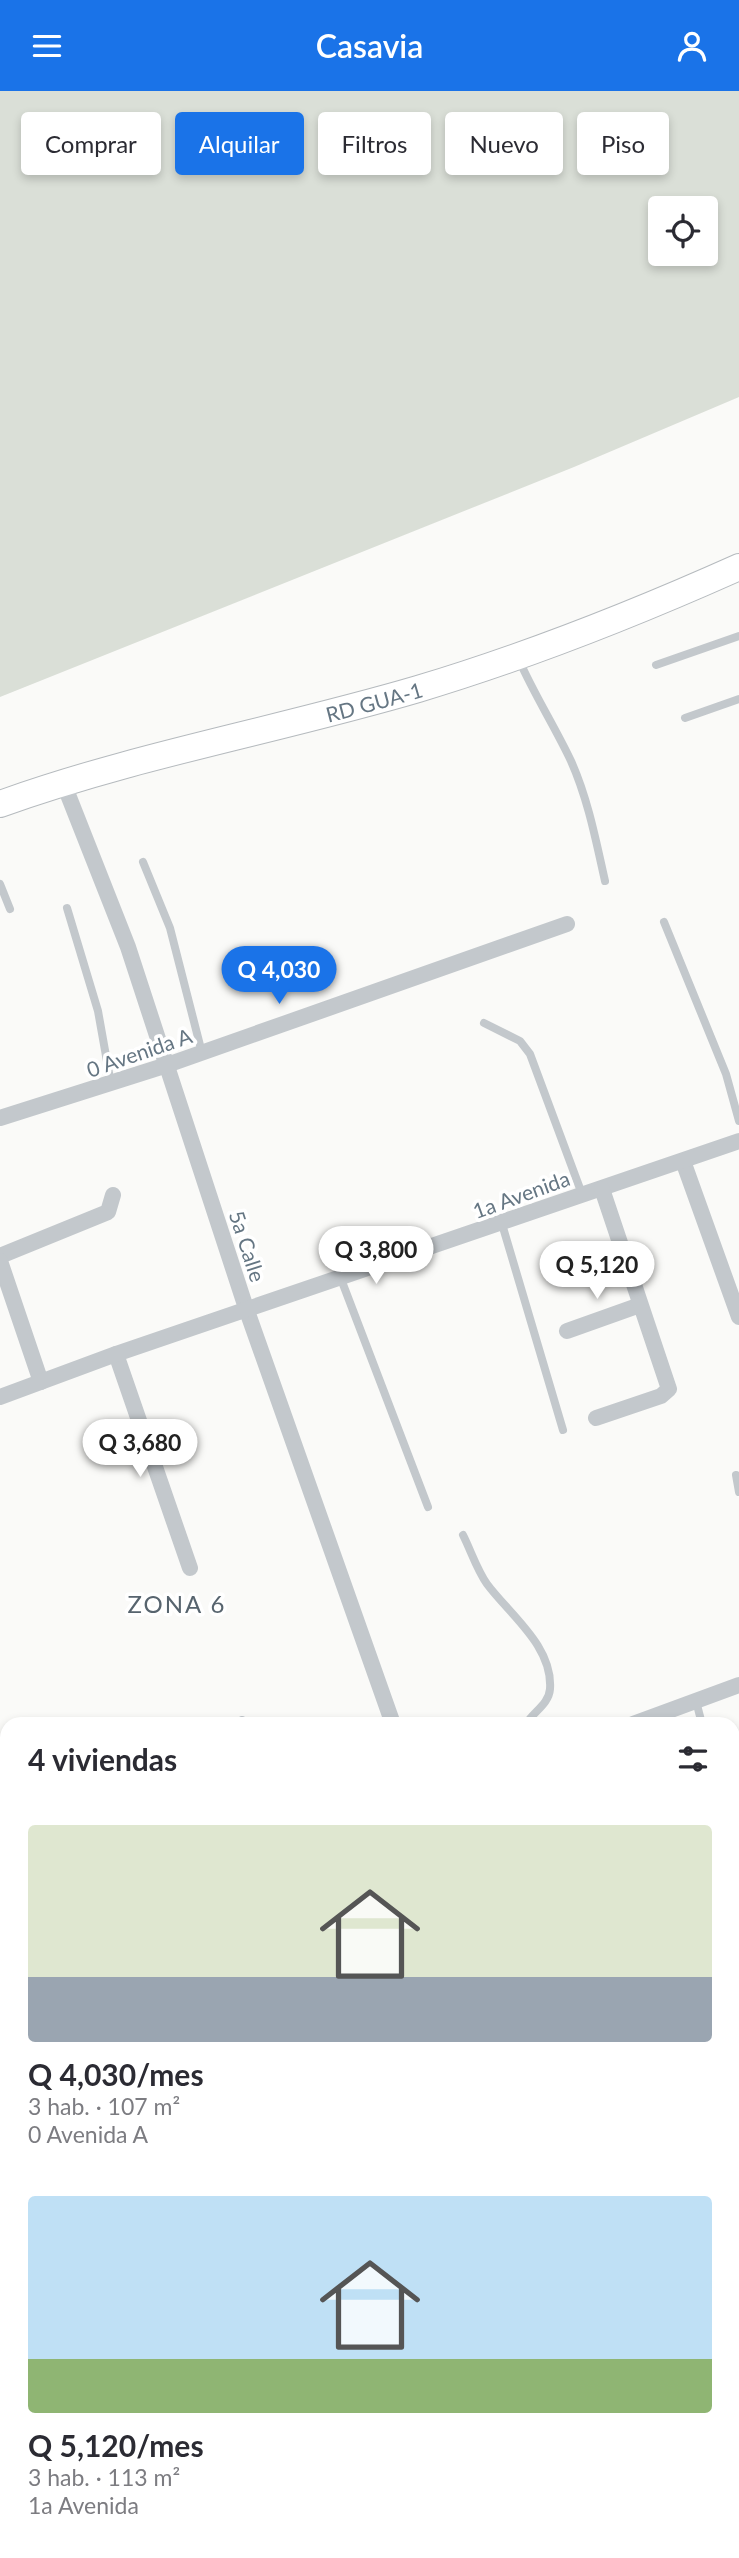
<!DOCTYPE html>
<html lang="es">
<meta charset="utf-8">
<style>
:root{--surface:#fff;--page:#f7f7f7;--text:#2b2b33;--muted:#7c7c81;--accent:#1a73e8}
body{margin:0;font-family:Lato,sans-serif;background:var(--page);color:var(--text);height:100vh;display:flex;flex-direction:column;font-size:26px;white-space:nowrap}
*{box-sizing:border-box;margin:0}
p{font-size:23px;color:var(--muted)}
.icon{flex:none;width:38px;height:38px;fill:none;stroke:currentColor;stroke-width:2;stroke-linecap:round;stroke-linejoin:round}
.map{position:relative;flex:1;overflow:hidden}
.sheet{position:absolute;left:0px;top:1626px;width:740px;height:842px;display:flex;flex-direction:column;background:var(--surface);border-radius:21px 21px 0 0;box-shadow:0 4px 10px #0003}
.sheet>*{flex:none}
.guide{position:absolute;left:21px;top:21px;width:698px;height:63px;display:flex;gap:14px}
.buttons{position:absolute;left:648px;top:105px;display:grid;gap:14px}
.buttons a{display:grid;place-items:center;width:70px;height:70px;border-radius:7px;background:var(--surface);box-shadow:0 4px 10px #0003;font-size:35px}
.price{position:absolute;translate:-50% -60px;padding:0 16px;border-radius:24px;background:#fff;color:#222;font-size:23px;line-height:46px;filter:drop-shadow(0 2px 4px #0008)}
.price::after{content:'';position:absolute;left:50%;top:42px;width:21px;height:16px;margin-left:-10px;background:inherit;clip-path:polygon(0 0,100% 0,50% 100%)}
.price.current{background:var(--accent);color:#fff}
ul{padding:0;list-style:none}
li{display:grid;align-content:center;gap:14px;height:371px;padding:0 28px}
li span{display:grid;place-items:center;height:217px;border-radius:7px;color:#555}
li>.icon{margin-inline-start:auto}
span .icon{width:126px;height:126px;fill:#fffc;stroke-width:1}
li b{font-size:30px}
h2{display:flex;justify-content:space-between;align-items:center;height:84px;padding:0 28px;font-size:30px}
.pill{padding:0 24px;border-radius:7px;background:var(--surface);box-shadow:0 4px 10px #0003;font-size:24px;line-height:63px}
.pill.current{background:var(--accent);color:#fff}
header{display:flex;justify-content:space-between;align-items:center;height:91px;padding:0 28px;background:var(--accent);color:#fff;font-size:32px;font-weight:600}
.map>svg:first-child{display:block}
.green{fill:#dadfd7;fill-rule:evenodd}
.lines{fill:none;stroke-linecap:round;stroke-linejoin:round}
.primary-casing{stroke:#b5babe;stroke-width:28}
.lane{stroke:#c3c8cc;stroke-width:8}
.street{stroke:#c3c8cc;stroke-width:16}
.primary{stroke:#fff;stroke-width:26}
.labels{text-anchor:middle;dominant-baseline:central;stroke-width:7;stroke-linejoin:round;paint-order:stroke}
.street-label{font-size:21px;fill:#657683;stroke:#fff}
.quarter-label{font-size:24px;letter-spacing:2px;fill:#57646e;stroke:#fff}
</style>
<header><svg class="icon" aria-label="menu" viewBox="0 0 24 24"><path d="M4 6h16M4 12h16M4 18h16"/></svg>Casavia<svg class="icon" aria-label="person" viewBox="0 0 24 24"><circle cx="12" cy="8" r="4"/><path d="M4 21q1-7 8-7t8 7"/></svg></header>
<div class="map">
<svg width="739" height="2467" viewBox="0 0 739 2467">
<rect width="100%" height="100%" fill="#fafaf8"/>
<!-- green -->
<path class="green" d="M0 0H739V306L574 376 0 606ZM660 117H705V163H660Z"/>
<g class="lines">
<!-- primary casing -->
<g class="primary-casing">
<g id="primary">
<path id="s1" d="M0 713C136 664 279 639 418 598 528 565 634 523 739 476"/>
</g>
</g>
<!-- lane -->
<g class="lane">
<path d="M519 569C535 605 555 636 571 670 588 708 596 750 605 790"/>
<polyline points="656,574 739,545"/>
<polyline points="685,627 739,608"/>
<polyline points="143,771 170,837 202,962"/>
<polyline points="0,793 10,818"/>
<polyline points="67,817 98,920 111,993"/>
<polyline points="664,831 726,983 739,1030"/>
<polyline points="484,932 520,950 530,963 582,1103"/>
<polyline points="502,1133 563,1339"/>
<polyline points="341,1188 428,1416"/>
<polyline points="736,1384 739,1401"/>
<path d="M463 1444C471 1460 477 1479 487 1493 510 1524 553 1555 550 1598 549 1613 533 1621 526 1633"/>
<polyline points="696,1610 702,1633"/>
<polyline points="242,1629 243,1633"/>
<polyline points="733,2283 739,2298"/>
<polyline points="492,2460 494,2467"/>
</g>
<!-- street -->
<g class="street">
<polyline points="63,691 128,856 247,1220 393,1633"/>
<polyline points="0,1027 167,974 567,833"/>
<polyline points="683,1070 739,1226"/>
<polyline points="0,1165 108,1121 113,1104"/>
<polyline points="0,1170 41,1291"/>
<polyline points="567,1240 640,1214"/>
<polyline points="116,1263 190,1477"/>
<polyline points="0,1306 116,1263 739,1050"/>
<polyline points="596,1327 661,1305 669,1298 602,1098"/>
<polyline points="633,1633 739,1594"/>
<polyline points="0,1848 7,1845"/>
<polyline points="733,2135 739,2133"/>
<polyline points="0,2395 7,2392"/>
<polyline points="678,2460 680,2467"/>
</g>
<!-- primary -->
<use href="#primary" class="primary"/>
</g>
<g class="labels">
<!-- street labels -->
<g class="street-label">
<text stroke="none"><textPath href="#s1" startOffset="388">RD GUA-1</textPath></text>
<text transform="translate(139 961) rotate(-19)">0 Avenida A</text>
<text transform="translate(521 1103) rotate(-20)">1a Avenida</text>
<text transform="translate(248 1155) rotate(72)">5a Calle</text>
</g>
<!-- quarter labels -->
<g class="quarter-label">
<text x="177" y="1512">ZONA 6</text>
</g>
</g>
</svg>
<div class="buttons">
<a><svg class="icon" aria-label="locate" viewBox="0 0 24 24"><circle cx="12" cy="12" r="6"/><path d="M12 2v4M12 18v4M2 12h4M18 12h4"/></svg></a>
</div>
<b class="price current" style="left:279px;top:915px">Q 4,030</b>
<b class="price" style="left:376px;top:1195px">Q 3,800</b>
<b class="price" style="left:597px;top:1210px">Q 5,120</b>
<b class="price" style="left:140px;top:1388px">Q 3,680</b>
<div class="guide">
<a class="pill">Comprar</a>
<a class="pill current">Alquilar</a>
<a class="pill">Filtros</a>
<a class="pill">Nuevo</a>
<a class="pill">Piso</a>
</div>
<section class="sheet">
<h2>4 viviendas<svg class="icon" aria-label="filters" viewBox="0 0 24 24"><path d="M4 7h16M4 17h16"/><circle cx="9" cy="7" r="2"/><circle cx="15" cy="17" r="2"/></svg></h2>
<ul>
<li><span style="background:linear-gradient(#dfe7d0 70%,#9aa5b1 0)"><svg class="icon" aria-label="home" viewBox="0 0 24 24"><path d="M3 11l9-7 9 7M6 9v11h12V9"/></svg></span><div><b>Q 4,030/mes</b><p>3 hab. · 107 m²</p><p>0 Avenida A</p></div></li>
<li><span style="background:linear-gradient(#bfe0f5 75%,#8fb573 0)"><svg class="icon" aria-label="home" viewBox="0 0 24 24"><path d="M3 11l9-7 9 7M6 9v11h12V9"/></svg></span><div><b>Q 5,120/mes</b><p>3 hab. · 113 m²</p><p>1a Avenida</p></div></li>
</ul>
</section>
</div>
